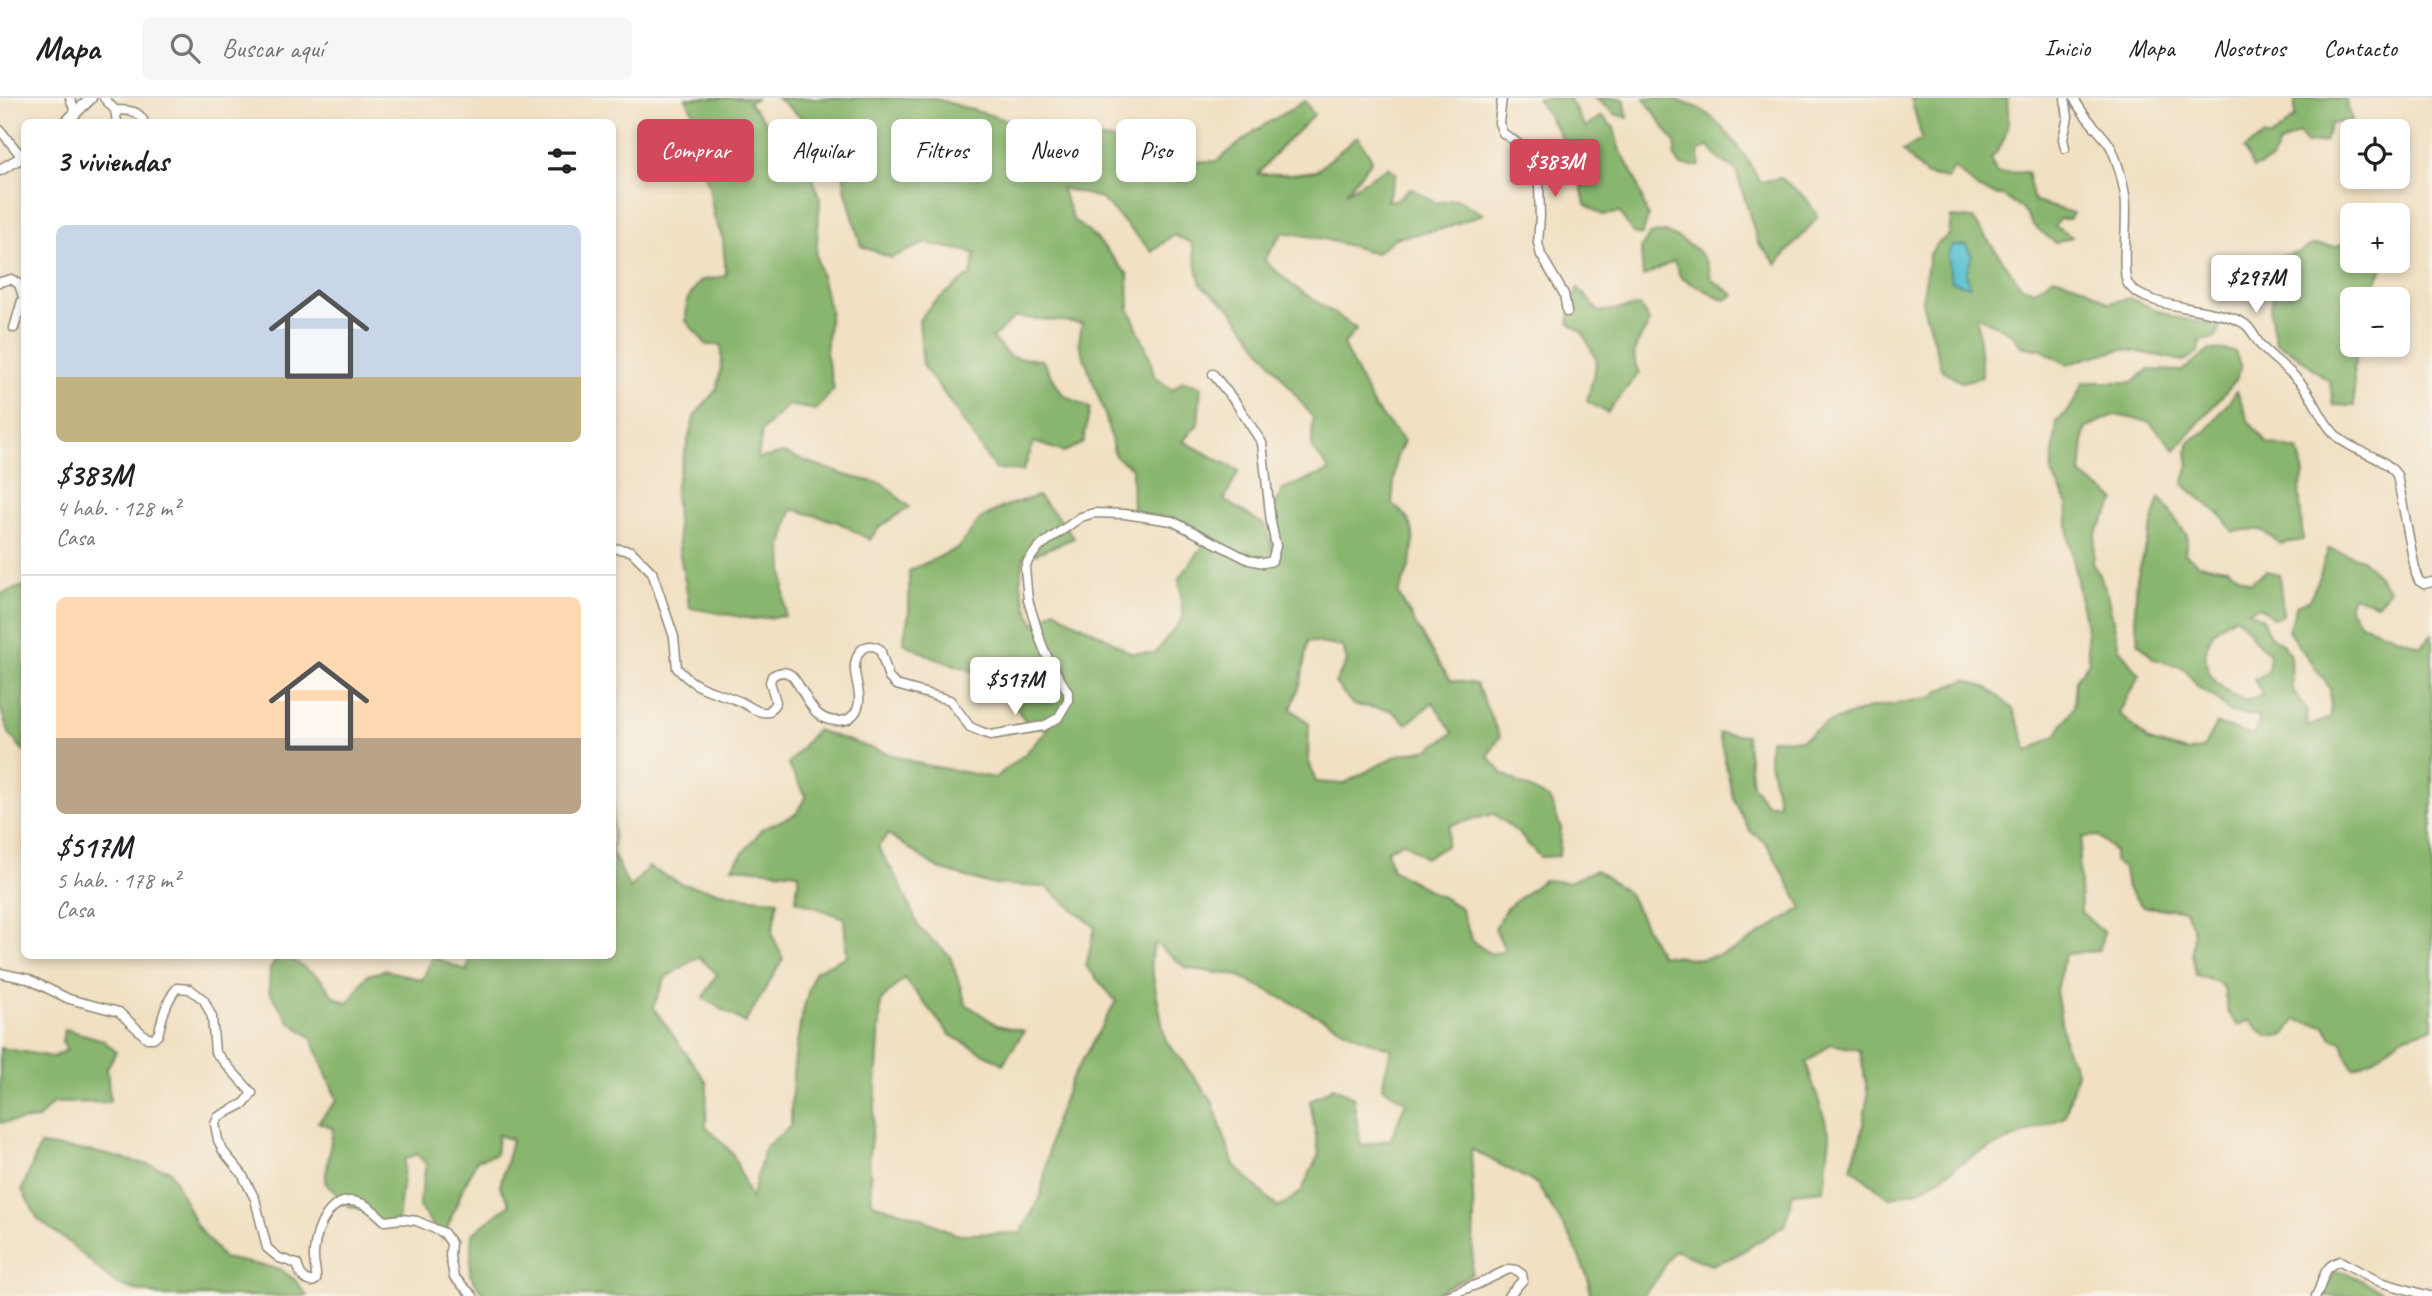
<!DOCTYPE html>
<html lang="es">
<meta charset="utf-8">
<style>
:root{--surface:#fff;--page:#f6f6f6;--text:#202124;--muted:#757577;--line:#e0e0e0;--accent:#d1495b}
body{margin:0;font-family:Caveat,sans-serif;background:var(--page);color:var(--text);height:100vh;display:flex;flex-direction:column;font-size:26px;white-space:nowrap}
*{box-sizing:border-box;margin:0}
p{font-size:23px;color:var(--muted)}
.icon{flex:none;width:38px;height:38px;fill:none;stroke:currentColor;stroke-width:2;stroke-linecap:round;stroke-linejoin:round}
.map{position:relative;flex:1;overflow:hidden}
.side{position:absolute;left:21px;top:21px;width:595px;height:840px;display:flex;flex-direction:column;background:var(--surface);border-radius:10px;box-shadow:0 4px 10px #0003}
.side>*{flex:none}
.hud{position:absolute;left:637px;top:21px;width:665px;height:63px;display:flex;gap:14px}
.fabs{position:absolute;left:2340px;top:21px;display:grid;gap:14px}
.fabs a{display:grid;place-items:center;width:70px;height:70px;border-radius:10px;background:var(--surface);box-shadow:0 4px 10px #0003;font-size:35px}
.price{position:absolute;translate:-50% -60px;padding:0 16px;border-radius:7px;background:#fff;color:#222;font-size:23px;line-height:46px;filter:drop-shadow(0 2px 4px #0008)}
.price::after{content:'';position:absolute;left:50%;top:42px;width:21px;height:16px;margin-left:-10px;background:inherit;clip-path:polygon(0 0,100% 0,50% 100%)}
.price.current{background:var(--accent);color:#fff}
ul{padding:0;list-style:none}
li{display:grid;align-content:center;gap:14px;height:371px;padding:0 35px}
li+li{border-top:2px solid var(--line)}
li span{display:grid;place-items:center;height:217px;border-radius:10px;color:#555}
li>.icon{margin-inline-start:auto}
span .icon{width:126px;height:126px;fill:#fffc;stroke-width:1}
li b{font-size:30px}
h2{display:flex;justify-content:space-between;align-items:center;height:84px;padding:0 35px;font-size:30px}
.tag{padding:0 24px;border-radius:10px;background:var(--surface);box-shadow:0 4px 10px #0003;font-size:24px;line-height:63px}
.tag.current{background:var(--accent);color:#fff}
header{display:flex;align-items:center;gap:42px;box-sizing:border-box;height:98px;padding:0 35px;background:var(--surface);border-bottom:2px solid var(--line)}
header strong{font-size:33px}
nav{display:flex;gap:38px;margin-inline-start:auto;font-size:24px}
.search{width:490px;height:63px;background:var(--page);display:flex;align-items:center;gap:18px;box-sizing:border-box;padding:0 24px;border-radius:10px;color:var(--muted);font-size:26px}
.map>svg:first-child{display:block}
.forest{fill:#89b66e;stroke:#5a704c;stroke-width:2;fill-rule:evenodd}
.water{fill:#55c0d0;stroke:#40767e;stroke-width:2}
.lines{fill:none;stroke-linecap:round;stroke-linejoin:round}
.minor-casing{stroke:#8e8676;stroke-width:11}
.tertiary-casing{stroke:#8e8676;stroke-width:13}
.minor{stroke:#fff;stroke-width:8}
.tertiary{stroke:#fff;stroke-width:10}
</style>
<header>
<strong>Mapa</strong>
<div class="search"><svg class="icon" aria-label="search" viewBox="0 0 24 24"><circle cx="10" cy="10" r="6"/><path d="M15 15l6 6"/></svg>Buscar aquí</div>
<nav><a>Inicio</a><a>Mapa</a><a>Nosotros</a><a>Contacto</a></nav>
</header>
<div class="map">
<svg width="2432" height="1198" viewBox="0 0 2432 1198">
<rect width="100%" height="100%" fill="#f7f3e8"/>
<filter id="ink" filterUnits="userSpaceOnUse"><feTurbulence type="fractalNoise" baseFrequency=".0143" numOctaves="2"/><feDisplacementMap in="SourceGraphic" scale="14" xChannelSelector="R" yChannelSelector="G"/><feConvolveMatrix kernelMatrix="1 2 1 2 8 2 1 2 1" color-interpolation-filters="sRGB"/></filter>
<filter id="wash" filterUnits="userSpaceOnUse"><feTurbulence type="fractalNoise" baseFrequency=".00686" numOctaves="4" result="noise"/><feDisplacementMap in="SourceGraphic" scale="28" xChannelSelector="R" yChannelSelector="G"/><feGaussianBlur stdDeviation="1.57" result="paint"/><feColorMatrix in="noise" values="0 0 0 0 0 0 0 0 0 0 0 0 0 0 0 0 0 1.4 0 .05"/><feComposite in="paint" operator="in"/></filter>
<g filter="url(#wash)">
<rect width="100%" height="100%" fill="#f1e0c2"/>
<!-- forest -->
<g class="forest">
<polygon points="686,0 757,0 748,4 783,45 807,61 820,102 816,158 830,213 826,255 834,291 816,312 788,307 762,333 758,361 783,355 848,378 883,386 909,409 878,430 870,442 838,424 792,411 782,447 785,518 753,521 690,510 679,452 675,390 695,317 717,291 722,263 721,247 707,247 686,223 687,202 700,183 726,178 723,141 714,119 709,88 700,63 679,59 677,35 695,19"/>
<path d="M777 0H933L1057 37 1141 45 1184 64 1217 63 1256 32 1305 3 1314 17 1279 51 1258 76H1290L1316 73 1358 38 1372 62 1346 94 1388 69 1396 75 1387 103 1397 101 1410 90 1437 105 1457 101 1483 116 1442 131 1395 140 1376 155 1324 141 1283 134 1264 162 1292 187 1357 231 1343 247 1374 309 1404 343 1396 361 1392 406C1396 409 1401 413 1405 417 1423 437 1408 476 1398 496 1416 525 1430 555 1451 582L1476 586 1500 639 1488 658 1502 675 1550 702 1561 730 1559 758 1540 759 1517 734 1494 716 1450 727 1446 748 1425 760 1404 744 1387 752 1392 772 1460 809 1472 843 1491 856 1505 852 1495 830 1507 810 1543 782 1569 784 1596 772 1629 796 1660 857 1702 861 1733 853 1802 810 1767 746 1750 733 1733 700 1719 635 1746 637 1752 686 1766 706H1779L1769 660 1770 641 1801 642 1825 626 1870 610 1934 599 1940 592 1966 582 1988 590 2013 611 2028 653 2056 637 2074 609 2076 582 2089 563 2085 524 2069 442 2067 404 2051 374 2057 324 2073 306 2083 284H2133L2148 272 2182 273 2210 252H2224L2235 254 2241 270 2236 282 2175 352 2150 324 2115 317 2085 330 2081 377 2116 402 2096 435 2093 465 2106 491 2119 550 2139 577 2119 615 2149 643 2187 654 2204 650 2217 626 2254 638 2259 625 2258 618 2230 615 2218 602 2198 589 2184 570 2154 561 2138 544 2135 513 2137 480 2160 399 2187 438 2185 456 2199 466 2227 470 2250 485 2266 473 2279 476 2283 517 2272 520 2260 509 2248 512 2263 521 2266 531 2271 539 2282 546 2291 557 2292 591 2307 612 2308 629 2331 619 2330 590 2288 533 2297 507 2309 502 2319 481 2328 451 2362 461 2390 492 2377 506 2353 498 2348 508 2361 526 2421 548 2432 536V930L2400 940 2372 962 2353 970 2345 954 2342 944 2332 940 2325 928 2295 922 2284 938H2266L2249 922 2238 928 2228 914 2224 890 2217 884 2196 877 2192 855 2194 834 2185 812 2143 809 2127 790 2124 771 2114 764V753L2099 738 2083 739 2079 760 2081 814 2104 835 2098 853 2065 856 2056 892 2065 949 2077 974 2065 1019 1978 1055 1922 1091 1889 1100 1851 1069 1861 1038 1868 997 1860 952 1831 946 1806 965 1830 1037 1824 1092 1793 1095 1785 1127 1733 1159 1711 1167 1674 1152 1659 1178 1643 1198H1590L1589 1183 1573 1144 1537 1086 1471 1051 1474 1121 1472 1176 1432 1197 485 1198 470 1177 472 1136 510 1106 500 1088 512 1042 498 1037 496 1056 477 1062 463 1090 443 1141 419 1109 426 1066 417 1056 405 1061 398 1123 386 1129 364 1112 348 1108 325 1084 333 1030 318 1024 337 1002 311 939 291 925 269 893 270 871 279 858H286L320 880 333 898 348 905 367 877 386 872 422 882 433 859 467 873 470 858H612L613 686V756L630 791 648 769 682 786 750 800 778 802 772 836 783 861 745 925 703 900 717 876 699 859 666 879 653 909 707 985 706 1028 733 1056 751 1102 765 1049 791 1028C791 972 797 927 814 874L847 858 844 820 796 802 799 775 732 769 762 731 796 716 806 698 788 666 816 632 920 666 995 680 1024 657 1048 632 1026 624 1004 592 967 571 934 560 903 545 909 515V473L958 450 980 421 1005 408 1038 398 1059 420 1074 440 1035 456H1025C1016 483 1023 501 1034 526L1055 512 1072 523 1101 537 1131 555H1155L1183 520 1179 481 1203 448 1202 432 1175 421 1133 415 1132 370 1115 358 1106 320 1079 245 1082 225 1015 219 992 240 1010 259 1042 262 1063 297 1090 310 1083 345 1064 354 1034 344 1023 373 995 371 945 297 923 268 919 222 932 206 971 176 975 155 925 145 891 160 861 148 845 90 841 44 813 29ZM1061 90 1101 100 1152 154 1173 137 1192 145 1201 187 1230 210 1313 320 1312 350 1330 373 1283 391 1273 411 1272 452 1266 428 1224 402 1239 373 1183 343 1198 326 1201 288 1183 283 1172 292 1154 278 1150 260 1129 211 1128 177 1097 141 1074 123ZM2235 518C2252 531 2251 544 2270 555L2268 574 2254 582 2263 597 2245 603C2216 590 2193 569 2213 535 2217 529 2228 523 2235 518ZM1308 543 1343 549 1347 564 1335 585 1353 607 1391 612 1407 626 1433 604 1453 635 1429 651 1398 657 1343 686 1316 684 1308 661 1309 625 1291 611 1301 584ZM888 736 939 771 990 786 1046 789 1095 829 1086 868 1116 903 1071 982 1052 1032 1041 1098 1021 1135 955 1136 919 1119 872 1105 869 1058 875 1007 881 903 904 880 950 937 1003 966 1024 933 997 927 966 906 950 858 919 830 900 786 878 749ZM1155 845 1186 870 1239 878 1361 940 1391 951 1382 989 1406 1004 1391 1041 1361 1048 1353 999 1333 989 1310 1003 1319 1056 1301 1094 1278 1110 1234 1067 1212 1003 1165 941 1150 862Z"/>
<polygon points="1537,0 1569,0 1585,29 1602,18 1614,30 1619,50 1636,82 1648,119 1642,137 1633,135 1620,115 1602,117 1585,106 1579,78 1583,60 1570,53"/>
<polygon points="1595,0 1624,0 1628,20 1615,16"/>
<path d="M1644 0H1674C1682 7 1692 6 1700 11 1722 24 1749 61 1760 84L1781 80 1806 100 1818 119 1777 166 1758 145 1736 72 1719 61 1708 48 1698 54 1700 68H1681L1674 57 1676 47Z"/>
<path d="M1911 0H2007C2010 23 2008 44 1991 60L1996 75 2027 74 2034 103 2073 115 2070 121H2060L2055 128 2072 139 2056 145 2034 128 2021 109 2002 98 1979 91 1954 70 1948 81 1926 77 1903 53 1922 41Z"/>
<polygon points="2295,0 2345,0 2352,22 2331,26 2325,44 2306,46 2299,35 2279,46 2271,63 2253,70 2244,51 2263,38 2271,40 2295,19"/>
<polygon points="1951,119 1973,121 2021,188 2034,193 2054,179 2085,189 2109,205 2129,200 2174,219 2220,228 2215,240 2200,243 2198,254 2184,263 2124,251 2086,260 2068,267 2042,252 2021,248 2013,237 1977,217 1982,279 1961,284 1942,272 1922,204 1929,158 1936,147 1949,137"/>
<path d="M1664 134C1687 143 1708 154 1711 181L1734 197 1725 202 1681 180 1674 163 1643 179 1641 150 1650 136Z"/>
<polygon points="2352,142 2352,163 2386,163 2373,191 2364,198 2364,201 2352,201 2352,247 2359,247 2354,268 2354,308 2333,307 2330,284 2293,254 2276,245 2270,215 2276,180 2275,159 2298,155 2312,147 2337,148"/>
<path d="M1578 190 1599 214 1640 208 1650 225C1638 244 1628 254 1639 275L1607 315 1587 303 1597 263 1583 235 1569 225 1572 206Z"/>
<path d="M2237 293 2249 324 2268 346 2298 352 2304 376 2299 395 2303 442 2280 446C2261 428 2257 430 2233 434L2222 418 2183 386 2189 367 2187 354 2190 343 2207 332Z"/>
<polygon points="24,488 24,653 10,637 0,610 0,496"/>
<polygon points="65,931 103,942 116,954 107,970 110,1004 53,1005 38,1021 0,1025 0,950 53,959 67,952 62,943"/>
<polygon points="40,1047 95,1054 170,1072 196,1127 223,1160 280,1171 295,1182 307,1198 160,1198 117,1187 72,1147 38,1121 22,1092"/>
<polygon points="2334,1174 2345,1174 2384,1194 2408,1198 2323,1198"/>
</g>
<!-- water -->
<polygon class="water" points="1966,147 1972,158 1966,175 1970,188 1951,183 1948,157 1952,148"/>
</g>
<g filter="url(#ink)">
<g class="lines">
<!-- minor casing -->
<g class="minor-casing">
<g id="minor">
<polyline points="70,0 76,16"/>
<polyline points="104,0 115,12 117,24"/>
<polyline points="1502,0 1499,25 1503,35 1520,47 1532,67 1539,87 1540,118 1538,145 1541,157 1564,196 1567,214"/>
<path d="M2074 0C2082 18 2098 30 2109 46 2117 60 2122 81 2125 97 2129 117 2120 174 2128 186 2146 213 2222 208 2246 227 2253 233 2256 242 2262 249 2275 263 2293 274 2304 289 2317 306 2323 327 2340 341 2359 356 2382 357 2397 377L2416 476 2419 483 2424 486 2432 484"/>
<path d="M115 12C128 13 138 11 144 24"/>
<polyline points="0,32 22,59"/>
<polyline points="2065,50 2063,41 2068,19 2065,0"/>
<polyline points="0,184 11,181 19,186 23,199 14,230"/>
<path d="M612 450 631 453 652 474 674 539 677 570C697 593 713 592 739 603 750 608 758 616 769 614L776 604 770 584 772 578C778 574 786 572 792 578 806 593 810 622 836 623 841 623 847 623 851 619 868 605 853 583 855 567 857 552 866 543 880 551L889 580 896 587 950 602 970 629 982 634 991 637 1044 628 1058 620 1068 603V594L1048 561 1041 544 1028 502 1025 470 1028 463 1038 450 1054 438 1081 419 1094 415 1124 416 1172 423 1249 462 1264 465 1272 463 1276 448 1271 424 1262 345 1236 305 1213 276"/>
<path d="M0 875 28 881 69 901 119 914 147 940H153L158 937C162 920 166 903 177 890L190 891 204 902 212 919 215 954 252 995 245 1005 218 1019 215 1026 218 1042 223 1053 242 1076 255 1101 267 1150 279 1160 297 1166C300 1175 302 1182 312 1184L316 1182C317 1173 313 1164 314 1155 316 1130 331 1092 363 1106 371 1109 378 1117 385 1123L402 1121 417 1123 444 1135 451 1145 450 1158 454 1179 473 1198"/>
<polyline points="1447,1198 1478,1186 1509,1171 1516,1172 1522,1176 1523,1182 1508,1198"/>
<path d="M2316 1198C2324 1184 2322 1168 2340 1163L2380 1184 2430 1198"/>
</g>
</g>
<!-- tertiary casing -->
<g class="tertiary-casing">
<g id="tertiary">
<polyline points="66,24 91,0"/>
<polyline points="0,72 24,58"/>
</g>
</g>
<!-- minor -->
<use href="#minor" class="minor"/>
<!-- tertiary -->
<use href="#tertiary" class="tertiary"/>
</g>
</g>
</svg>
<div class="fabs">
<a><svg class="icon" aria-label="locate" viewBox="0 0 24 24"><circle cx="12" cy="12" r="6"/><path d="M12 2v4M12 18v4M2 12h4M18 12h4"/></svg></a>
<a>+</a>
<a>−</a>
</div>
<b class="price current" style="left:1555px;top:101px">$383M</b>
<b class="price" style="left:2256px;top:217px">$297M</b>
<b class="price" style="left:1015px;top:619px">$517M</b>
<div class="hud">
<a class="tag current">Comprar</a>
<a class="tag">Alquilar</a>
<a class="tag">Filtros</a>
<a class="tag">Nuevo</a>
<a class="tag">Piso</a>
</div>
<section class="side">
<h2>3 viviendas<svg class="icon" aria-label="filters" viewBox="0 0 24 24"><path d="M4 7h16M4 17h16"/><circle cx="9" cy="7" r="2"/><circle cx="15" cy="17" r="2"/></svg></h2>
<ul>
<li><span style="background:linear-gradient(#c9d6e8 70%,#c2b280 0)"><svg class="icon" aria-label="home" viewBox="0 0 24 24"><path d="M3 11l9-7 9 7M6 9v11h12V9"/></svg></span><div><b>$383M</b><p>4 hab. · 128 m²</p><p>Casa</p></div></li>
<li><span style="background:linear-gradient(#ffd9b3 65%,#b9a48a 0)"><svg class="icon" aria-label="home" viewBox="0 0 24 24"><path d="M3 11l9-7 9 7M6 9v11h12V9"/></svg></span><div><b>$517M</b><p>5 hab. · 178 m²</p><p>Casa</p></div></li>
</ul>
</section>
</div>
